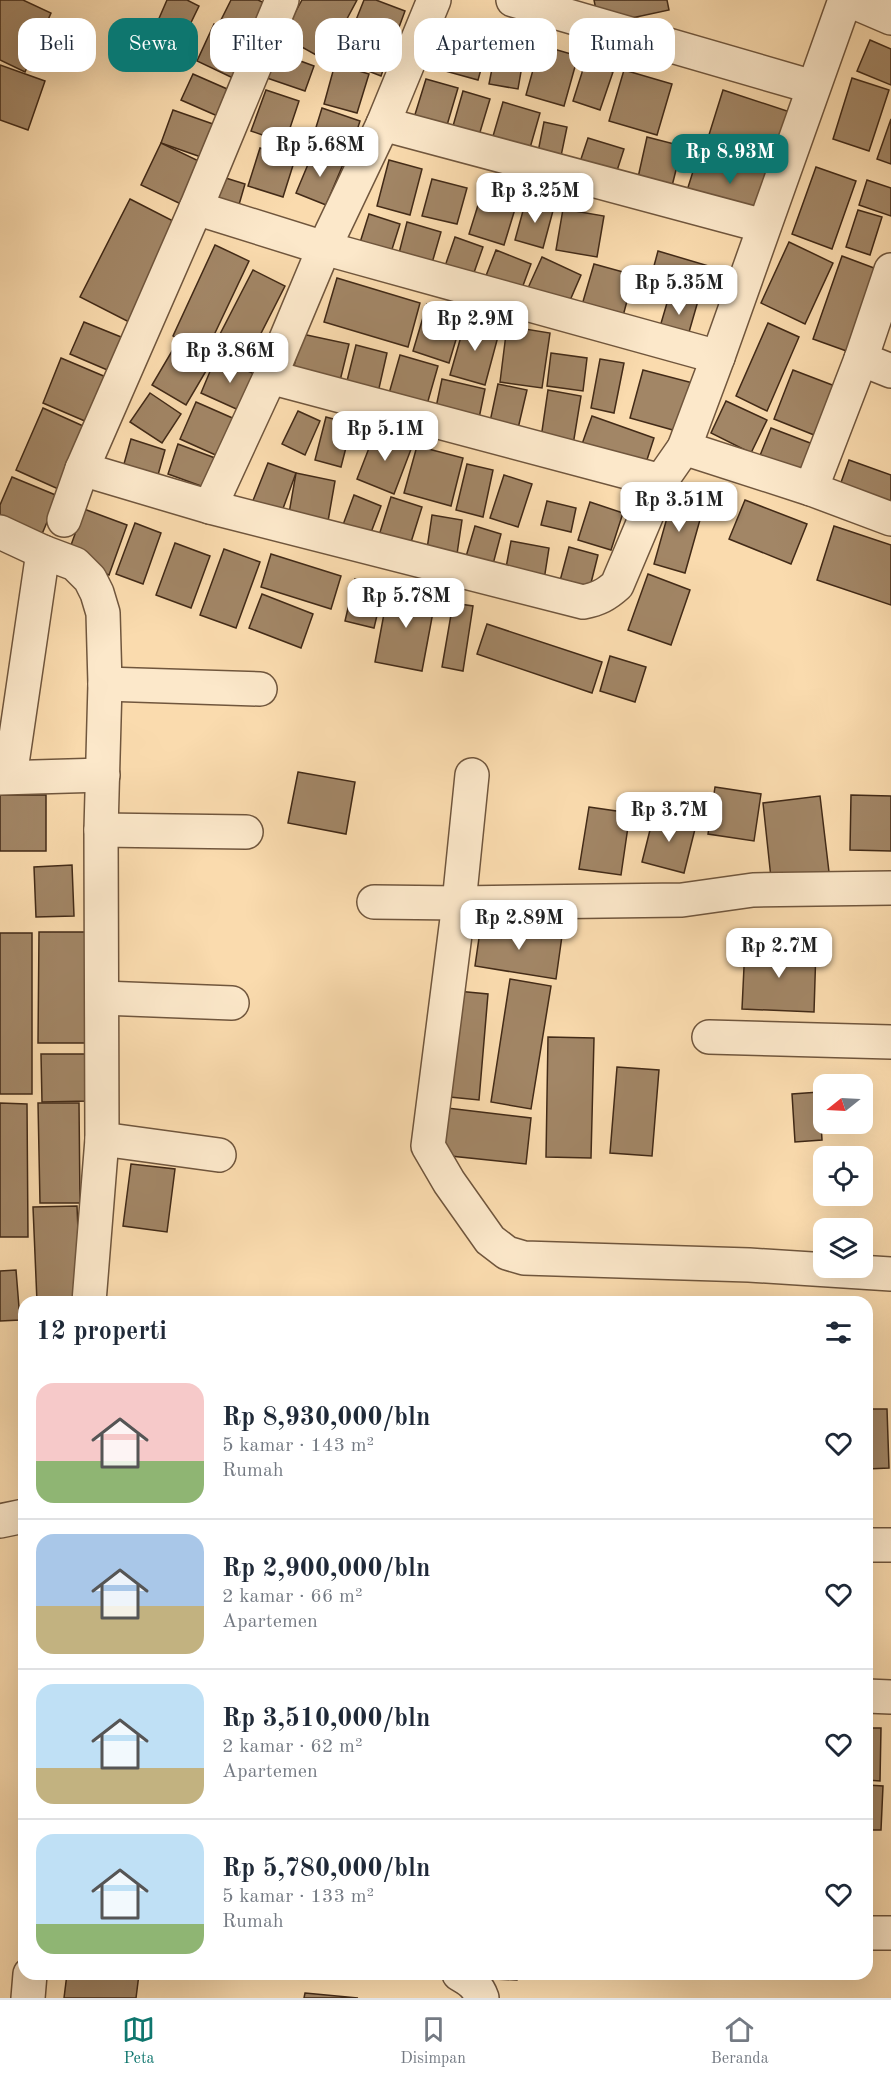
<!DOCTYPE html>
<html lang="id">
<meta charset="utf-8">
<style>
:root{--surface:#fff;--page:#f6f6f7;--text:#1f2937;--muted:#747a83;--line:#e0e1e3;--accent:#0f766e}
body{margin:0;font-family:"Old Standard TT",serif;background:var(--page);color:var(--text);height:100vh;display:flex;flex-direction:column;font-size:22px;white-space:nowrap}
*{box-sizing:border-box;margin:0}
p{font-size:20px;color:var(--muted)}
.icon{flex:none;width:33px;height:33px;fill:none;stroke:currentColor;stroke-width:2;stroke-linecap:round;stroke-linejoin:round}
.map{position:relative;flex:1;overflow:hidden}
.panel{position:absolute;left:18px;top:1296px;width:855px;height:684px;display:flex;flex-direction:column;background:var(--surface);border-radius:18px;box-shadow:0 6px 24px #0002}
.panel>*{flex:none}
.banner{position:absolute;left:18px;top:18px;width:855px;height:54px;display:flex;gap:12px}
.needle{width:39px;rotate:252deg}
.tools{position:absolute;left:813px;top:1074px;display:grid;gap:12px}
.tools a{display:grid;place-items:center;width:60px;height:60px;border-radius:12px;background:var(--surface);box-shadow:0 6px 24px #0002;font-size:30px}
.price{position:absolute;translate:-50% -51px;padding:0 14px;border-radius:12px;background:#fff;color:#222;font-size:20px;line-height:39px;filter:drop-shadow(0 2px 3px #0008)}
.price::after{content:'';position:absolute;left:50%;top:36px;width:18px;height:14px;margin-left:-9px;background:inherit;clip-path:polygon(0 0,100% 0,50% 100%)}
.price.active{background:var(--accent);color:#fff}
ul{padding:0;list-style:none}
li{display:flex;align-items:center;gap:18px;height:150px;padding:0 18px}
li+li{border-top:2px solid var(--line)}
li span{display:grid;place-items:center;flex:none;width:168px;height:120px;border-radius:18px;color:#555}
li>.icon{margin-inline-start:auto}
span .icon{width:72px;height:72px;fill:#fffc;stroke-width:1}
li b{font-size:26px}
h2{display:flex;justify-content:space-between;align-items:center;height:72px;padding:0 18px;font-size:26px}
.pill{padding:0 21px;border-radius:18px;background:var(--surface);box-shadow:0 6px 24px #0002;font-size:21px;line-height:54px}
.pill.active{background:var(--accent);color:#fff}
.tab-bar{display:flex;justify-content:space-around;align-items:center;height:84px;border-top:2px solid var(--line);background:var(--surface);font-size:16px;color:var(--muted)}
.tab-bar a{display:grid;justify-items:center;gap:3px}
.tab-bar .active{color:var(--accent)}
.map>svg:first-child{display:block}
.building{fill:#a28666;stroke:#422a17;stroke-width:1.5}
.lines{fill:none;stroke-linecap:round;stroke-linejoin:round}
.street-casing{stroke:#70563d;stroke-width:36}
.street{stroke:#fce8ca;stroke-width:33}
</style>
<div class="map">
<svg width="891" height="1998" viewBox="0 0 891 1998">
<rect width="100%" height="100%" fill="#fadbae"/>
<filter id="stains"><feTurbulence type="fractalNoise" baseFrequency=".00333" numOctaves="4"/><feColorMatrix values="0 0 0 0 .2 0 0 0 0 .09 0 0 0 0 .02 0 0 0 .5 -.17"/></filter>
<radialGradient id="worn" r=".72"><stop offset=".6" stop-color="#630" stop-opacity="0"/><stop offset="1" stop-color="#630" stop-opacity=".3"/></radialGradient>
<!-- building -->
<g class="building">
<polygon points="0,0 23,0 51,13 25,72 0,60"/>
<polygon points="167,0 187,0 199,6 181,43 154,30"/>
<polygon points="231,0 258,0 269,5 253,36 221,20"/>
<polygon points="302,0 357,0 325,60 282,36"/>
<polygon points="364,0 376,0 405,11 381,76 340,60"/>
<polygon points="594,0 667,0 669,10 599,25"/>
<polygon points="214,24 252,43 235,79 197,61"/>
<polygon points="450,29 489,41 478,80 438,69"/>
<polygon points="498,38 526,43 518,89 489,84"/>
<polygon points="870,40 891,49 891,85 857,71"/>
<polygon points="540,45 578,56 564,106 526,95"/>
<polygon points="276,52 314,66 305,91 267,78"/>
<polygon points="585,63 613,72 600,110 573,101"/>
<polygon points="335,64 369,74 357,113 324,104"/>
<polygon points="0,65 45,81 28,130 0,120"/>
<polygon points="624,70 672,84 657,135 609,121"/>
<polygon points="193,74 234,92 222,118 181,100"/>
<polygon points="852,78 889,90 869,151 833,139"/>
<polygon points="426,79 458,88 445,132 413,121"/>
<polygon points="266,90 299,101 285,143 251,131"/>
<polygon points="723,90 796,114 781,161 708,138"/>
<polygon points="463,91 490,99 477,142 451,133"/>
<polygon points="503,102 540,113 528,155 491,143"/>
<polygon points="322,108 360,121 351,149 313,137"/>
<polygon points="173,110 213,124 201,157 161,143"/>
<polygon points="891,119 891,164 877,159"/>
<polygon points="544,122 567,127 560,161 537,157"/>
<polygon points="647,137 682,146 671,190 637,182"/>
<polygon points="588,138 624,149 613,183 577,171"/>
<polygon points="161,143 205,164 185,206 141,185"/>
<polygon points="260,148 295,159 283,197 248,186"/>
<polygon points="700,149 775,174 760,221 685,197"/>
<polygon points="314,150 344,162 326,205 296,193"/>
<polygon points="389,160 422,169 410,215 377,206"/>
<polygon points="816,167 856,181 832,249 792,234"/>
<polygon points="213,174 245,184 236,215 204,205"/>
<polygon points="432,179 467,188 457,224 422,216"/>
<polygon points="867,180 891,188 891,216 859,205"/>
<polygon points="484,186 519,196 504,245 469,234"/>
<polygon points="130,199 181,225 131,323 80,297"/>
<polygon points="526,200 554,207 543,248 515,240"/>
<polygon points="563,209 604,216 597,257 556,250"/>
<polygon points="858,210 882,217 870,255 846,247"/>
<polygon points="369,214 400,224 388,262 357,252"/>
<polygon points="407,222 441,232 430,270 397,261"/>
<polygon points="455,237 483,247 470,284 442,275"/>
<polygon points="789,242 833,263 805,324 761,303"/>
<polygon points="215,245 249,261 206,352 173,336"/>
<polygon points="496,250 531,264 518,299 482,286"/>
<polygon points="658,251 722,270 715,296 651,277"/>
<polygon points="842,256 882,271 852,353 813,339"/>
<polygon points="542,257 581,275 568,305 528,288"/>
<polygon points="594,264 634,275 623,316 582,305"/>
<polygon points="253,270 285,286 249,357 217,340"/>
<polygon points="337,278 420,303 408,347 324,322"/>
<polygon points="672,286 700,294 685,346 657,337"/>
<polygon points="427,304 463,316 449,363 413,351"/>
<polygon points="466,319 500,329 485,385 450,375"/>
<polygon points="84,322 126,339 112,372 70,354"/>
<polygon points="768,323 799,337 767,411 736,396"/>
<polygon points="507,326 550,333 542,388 500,382"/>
<polygon points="302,334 349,344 338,389 291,378"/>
<polygon points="356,345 387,353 377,397 345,389"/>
<polygon points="172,351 206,371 186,405 152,385"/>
<polygon points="551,353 587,358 583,391 547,386"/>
<polygon points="400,355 438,366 424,415 386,404"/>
<polygon points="216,357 259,376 243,412 201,393"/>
<polygon points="61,358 113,380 94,425 43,403"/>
<polygon points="600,359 624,363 614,413 591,408"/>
<polygon points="643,370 693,383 680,432 630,418"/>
<polygon points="793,370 848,391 829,441 774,419"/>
<polygon points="442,379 485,389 478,423 435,412"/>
<polygon points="498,384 527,390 516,437 488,431"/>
<polygon points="548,390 581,396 572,451 540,445"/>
<polygon points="150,393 181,414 162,443 130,422"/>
<polygon points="726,401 767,420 751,453 711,433"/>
<polygon points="196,402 237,420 220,457 180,439"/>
<polygon points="43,408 92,430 65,492 16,470"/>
<polygon points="298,411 320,421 305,455 282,444"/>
<polygon points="592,416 654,438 644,469 581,447"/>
<polygon points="326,417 352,424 341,467 315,460"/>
<polygon points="771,428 818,446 805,481 757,463"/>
<polygon points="376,430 413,444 394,494 357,479"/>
<polygon points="131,439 165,450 156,482 122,471"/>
<polygon points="178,444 223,461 212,490 168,474"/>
<polygon points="417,446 463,458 451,506 404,493"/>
<polygon points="849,460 891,475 891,506 839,488"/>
<polygon points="268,463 296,473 281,514 252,503"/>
<polygon points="467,464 493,470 483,517 456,510"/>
<polygon points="296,473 335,481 327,527 288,519"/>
<polygon points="504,475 532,484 518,527 490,518"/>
<polygon points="12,477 58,496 42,534 0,516 0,505"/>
<polygon points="674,493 705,502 685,573 654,564"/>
<polygon points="354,495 381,506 367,543 340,533"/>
<polygon points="391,497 422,507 407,555 376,545"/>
<polygon points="745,500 807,524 791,564 729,539"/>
<polygon points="547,501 576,508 571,532 541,525"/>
<polygon points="590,502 623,513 611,550 578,540"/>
<polygon points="84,509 127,525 109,575 66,559"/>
<polygon points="432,515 462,520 457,554 427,549"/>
<polygon points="135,523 161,533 143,584 116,574"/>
<polygon points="475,526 501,534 492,568 465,560"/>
<polygon points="834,526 891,545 891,605 817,580"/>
<polygon points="511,541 549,548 544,580 505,573"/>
<polygon points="175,543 210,556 191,608 156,595"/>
<polygon points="569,547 598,555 587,599 557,592"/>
<polygon points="224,549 260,562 236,628 200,615"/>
<polygon points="271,554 341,576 331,609 261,587"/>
<polygon points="648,574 690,590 671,645 628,630"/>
<polygon points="355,579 384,586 374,628 345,621"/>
<polygon points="389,587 436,596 422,671 375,662"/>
<polygon points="262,594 313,614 301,648 249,628"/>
<polygon points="453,603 473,606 463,671 442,667"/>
<polygon points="487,624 602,662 592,693 477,654"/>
<polygon points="610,656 646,667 635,702 600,691"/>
<polygon points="298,772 355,782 346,834 288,823"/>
<polygon points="715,787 761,794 754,841 708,834"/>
<rect x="0" y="795" width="46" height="56"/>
<polygon points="851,795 891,796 891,851 850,850"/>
<polygon points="820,796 829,872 771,878 763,803"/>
<polygon points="589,807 630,813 621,875 579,869"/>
<polygon points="654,814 696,825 684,873 642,862"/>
<polygon points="72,865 74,916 36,917 34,867"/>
<polygon points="481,924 562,936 556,979 475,966"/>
<polygon points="39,932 92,932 92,1043 38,1043"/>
<rect x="0" y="933" width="32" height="161"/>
<polygon points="745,946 816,948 814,1012 742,1009"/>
<polygon points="510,979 551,986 531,1109 491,1102"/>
<polygon points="457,991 488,994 479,1100 440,1096"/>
<polygon points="548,1037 594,1038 591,1158 546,1157"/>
<polygon points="41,1054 88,1054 89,1101 42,1102"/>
<polygon points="617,1067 659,1070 652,1156 610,1153"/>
<polygon points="819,1092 822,1140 795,1142 792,1094"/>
<polygon points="0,1103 27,1104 28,1237 0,1237"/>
<polygon points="38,1103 79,1103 80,1203 40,1203"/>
<polygon points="447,1108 531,1118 526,1164 441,1155"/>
<polygon points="131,1164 175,1169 167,1232 123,1226"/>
<polygon points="77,1206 81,1302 37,1302 33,1207"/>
<polygon points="16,1270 20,1320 0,1321 0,1271"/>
<polygon points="867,1409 887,1409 889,1468 867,1469"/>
<polygon points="867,1728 881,1728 880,1781 867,1780"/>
<polygon points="867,1785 883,1786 881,1830 867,1830"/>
<polygon points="67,1974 139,1974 136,1998 64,1998"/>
<polygon points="470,1974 518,1974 517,1980 470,1978"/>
<polygon points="305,1993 358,1998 304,1998"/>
</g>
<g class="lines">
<!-- street casing -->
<g class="street-casing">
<g id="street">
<polyline points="513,0 813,87"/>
<polyline points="849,0 891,18"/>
<polyline points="383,124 764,226"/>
<polyline points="196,208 324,248 718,357"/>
<polyline points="861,359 891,371"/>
<polyline points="270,377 661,481"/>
<polyline points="684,448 811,489 891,519"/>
<path d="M82 469 210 507 583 602C598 599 606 595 617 585L661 481 684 448 718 357 845 0"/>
<polyline points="811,489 861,359 891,270"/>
<polyline points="210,507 270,377 324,248 383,124 434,0"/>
<polyline points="64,520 82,469 196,208 282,0"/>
<polyline points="0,532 43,552 75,564 90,579 97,593 103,613 105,684 101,830 102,1139 89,1302"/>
<polyline points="105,684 260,689"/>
<polyline points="472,775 459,903 428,1146 449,1182 490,1240 507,1253 524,1258 749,1265 891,1274"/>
<polyline points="10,777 43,552"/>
<polyline points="0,778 103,775"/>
<polyline points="101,830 246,832"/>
<polyline points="374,902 459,903 682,900 753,890 891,888"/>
<polyline points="102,998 232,1003"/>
<polyline points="709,1037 891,1042"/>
<polyline points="102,1139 219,1155"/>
<polyline points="0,1521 24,1516"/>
<polyline points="867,1545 891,1545"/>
<polyline points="867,1696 891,1697"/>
<polyline points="867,1933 891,1933"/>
<path d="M459 1974C470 1980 478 1986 482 1998"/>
<polyline points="28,1998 30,1974"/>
</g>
</g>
<!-- street -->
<use href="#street" class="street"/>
</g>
<rect width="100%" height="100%" filter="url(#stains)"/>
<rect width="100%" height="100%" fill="url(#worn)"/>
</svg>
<div class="tools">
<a><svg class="needle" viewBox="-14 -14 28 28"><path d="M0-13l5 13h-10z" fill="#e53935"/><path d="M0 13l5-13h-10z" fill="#747a83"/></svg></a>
<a><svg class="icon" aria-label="locate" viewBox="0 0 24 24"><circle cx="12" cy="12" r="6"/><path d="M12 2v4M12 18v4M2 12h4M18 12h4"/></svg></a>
<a><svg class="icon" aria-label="layers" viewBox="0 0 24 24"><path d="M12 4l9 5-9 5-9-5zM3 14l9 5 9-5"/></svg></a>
</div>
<b class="price" style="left:320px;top:178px">Rp 5.68M</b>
<b class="price active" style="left:730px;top:185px">Rp 8.93M</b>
<b class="price" style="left:535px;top:224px">Rp 3.25M</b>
<b class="price" style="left:679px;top:316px">Rp 5.35M</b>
<b class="price" style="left:475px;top:352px">Rp 2.9M</b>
<b class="price" style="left:230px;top:384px">Rp 3.86M</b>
<b class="price" style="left:385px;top:462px">Rp 5.1M</b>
<b class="price" style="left:679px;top:533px">Rp 3.51M</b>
<b class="price" style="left:406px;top:629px">Rp 5.78M</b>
<b class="price" style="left:669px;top:843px">Rp 3.7M</b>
<b class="price" style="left:519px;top:951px">Rp 2.89M</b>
<b class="price" style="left:779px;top:979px">Rp 2.7M</b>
<div class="banner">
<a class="pill">Beli</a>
<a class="pill active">Sewa</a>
<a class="pill">Filter</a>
<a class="pill">Baru</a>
<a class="pill">Apartemen</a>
<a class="pill">Rumah</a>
</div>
<section class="panel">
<h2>12 properti<svg class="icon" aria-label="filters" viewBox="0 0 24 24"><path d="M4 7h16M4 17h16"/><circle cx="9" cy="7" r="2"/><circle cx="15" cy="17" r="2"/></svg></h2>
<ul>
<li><span style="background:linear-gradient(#f6c9c9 65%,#8fb573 0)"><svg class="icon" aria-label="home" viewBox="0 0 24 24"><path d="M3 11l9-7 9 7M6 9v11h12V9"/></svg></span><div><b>Rp 8,930,000/bln</b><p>5 kamar · 143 m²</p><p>Rumah</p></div><svg class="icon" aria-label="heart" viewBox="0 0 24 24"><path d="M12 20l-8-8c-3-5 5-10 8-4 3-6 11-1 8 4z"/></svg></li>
<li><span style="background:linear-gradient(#a9c7e8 60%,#c2b280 0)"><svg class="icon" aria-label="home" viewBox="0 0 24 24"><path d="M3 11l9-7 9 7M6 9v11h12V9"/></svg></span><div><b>Rp 2,900,000/bln</b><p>2 kamar · 66 m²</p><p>Apartemen</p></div><svg class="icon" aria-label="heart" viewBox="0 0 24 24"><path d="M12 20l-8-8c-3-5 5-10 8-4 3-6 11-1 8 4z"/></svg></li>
<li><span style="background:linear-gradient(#bfe0f5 70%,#c2b280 0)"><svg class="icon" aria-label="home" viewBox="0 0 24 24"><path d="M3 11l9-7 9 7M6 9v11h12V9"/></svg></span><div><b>Rp 3,510,000/bln</b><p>2 kamar · 62 m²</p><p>Apartemen</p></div><svg class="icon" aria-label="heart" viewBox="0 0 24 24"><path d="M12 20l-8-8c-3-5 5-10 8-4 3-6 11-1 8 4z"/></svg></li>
<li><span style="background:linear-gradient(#bfe0f5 75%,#8fb573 0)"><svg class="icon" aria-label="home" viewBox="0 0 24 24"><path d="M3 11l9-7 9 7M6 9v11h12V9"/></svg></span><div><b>Rp 5,780,000/bln</b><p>5 kamar · 133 m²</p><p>Rumah</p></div><svg class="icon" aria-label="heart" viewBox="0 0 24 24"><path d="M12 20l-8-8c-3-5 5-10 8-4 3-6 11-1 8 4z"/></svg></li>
</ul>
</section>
</div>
<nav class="tab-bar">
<a class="active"><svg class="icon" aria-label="map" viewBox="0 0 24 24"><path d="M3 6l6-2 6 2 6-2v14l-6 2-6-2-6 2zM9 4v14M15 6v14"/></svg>Peta</a>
<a><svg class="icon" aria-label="saved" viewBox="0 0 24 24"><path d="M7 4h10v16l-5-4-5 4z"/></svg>Disimpan</a>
<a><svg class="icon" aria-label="home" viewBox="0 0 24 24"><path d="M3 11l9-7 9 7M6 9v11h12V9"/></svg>Beranda</a>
</nav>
